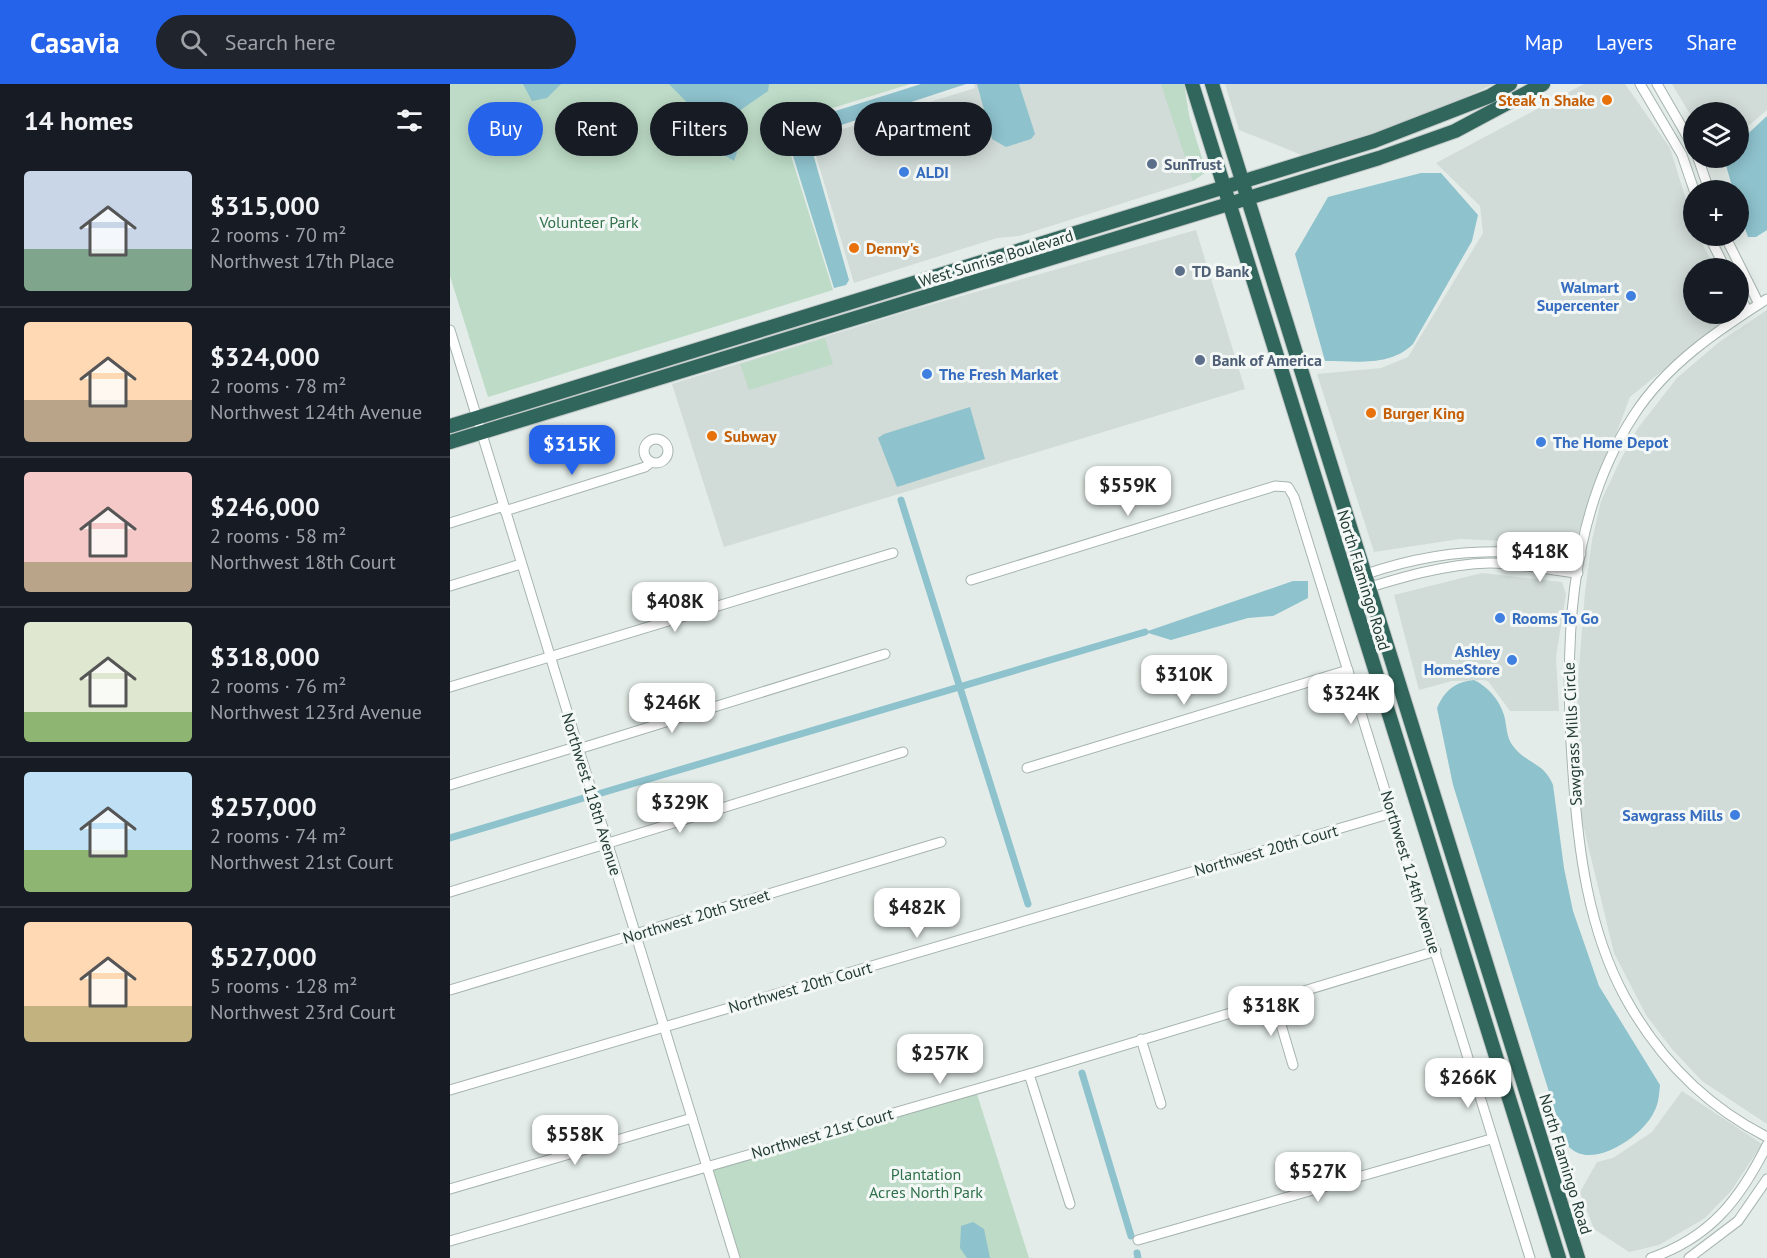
<!DOCTYPE html>
<meta charset="utf-8">
<style>
:root{--surface:#171b24;--page:#20242c;--text:#f1f3f6;--muted:#9ea1a6;--line:#363941;--accent:#2563eb}
body{margin:0;font-family:"PT Sans",sans-serif;background:var(--page);color:var(--text);height:100vh;display:flex;flex-direction:column;font-size:22px;white-space:nowrap}
*{box-sizing:border-box;margin:0}
p{font-size:20px;color:var(--muted)}
.icon{flex:none;width:33px;height:33px;fill:none;stroke:currentColor;stroke-width:2;stroke-linecap:round;stroke-linejoin:round}
.map{position:relative;flex:1;overflow:hidden}
.panel{display:flex;flex-direction:column;background:var(--surface);width:450px}
.panel>*{flex:none}
.guide{position:absolute;left:18px;top:18px;width:570px;height:54px;display:flex;gap:12px}
.buttons{position:absolute;left:1233px;top:18px;display:grid;gap:12px}
.buttons a{display:grid;place-items:center;width:66px;height:66px;border-radius:50%;background:var(--surface);box-shadow:0 3px 15px #0003;font-size:30px}
.price{position:absolute;translate:-50% -51px;padding:0 14px;border-radius:12px;background:#fff;color:#222;font-size:20px;line-height:39px;filter:drop-shadow(0 2px 3px #0008)}
.price::after{content:'';position:absolute;left:50%;top:36px;width:18px;height:14px;margin-left:-9px;background:inherit;clip-path:polygon(0 0,100% 0,50% 100%)}
.price.on{background:var(--accent);color:#fff}
ul{padding:0;list-style:none}
li{display:flex;align-items:center;gap:18px;height:150px;padding:0 24px}
li+li{border-top:2px solid var(--line)}
li span{display:grid;place-items:center;flex:none;width:168px;height:120px;border-radius:6px;color:#555}
li>.icon{margin-inline-start:auto}
span .icon{width:72px;height:72px;fill:#fffc;stroke-width:1}
li b{font-size:26px}
h2{display:flex;justify-content:space-between;align-items:center;height:72px;padding:0 24px;font-size:26px}
.chip{padding:0 21px;border-radius:27px;background:var(--surface);box-shadow:0 3px 15px #0003;font-size:21px;line-height:54px}
.chip.on{background:var(--accent);color:#fff}
header{display:flex;align-items:center;gap:36px;box-sizing:border-box;height:84px;padding:0 30px;background:var(--accent);color:#fff}
header strong{font-size:28px}
nav{display:flex;gap:33px;margin-inline-start:auto;font-size:21px}
.search{width:420px;height:54px;background:var(--page);display:flex;align-items:center;gap:15px;box-sizing:border-box;padding:0 21px;border-radius:33px;color:var(--muted);font-size:22px}
main{display:flex;flex:1;min-height:0}
.map>svg:first-child{display:block}
.built{fill:#d1dbd7}
.green{fill:#bddbc6}
.water{fill:#8ec2cd}
.lines{fill:none;stroke-linecap:round;stroke-linejoin:round}
.canal{stroke:#8ec2cd;stroke-width:7}
.minor-casing{stroke:#a6b4af;stroke-width:11}
.highway-casing{stroke:#c2c8c7;stroke-width:16}
.minor{stroke:#fff;stroke-width:9}
.highway{stroke:#31665c;stroke-width:14}
.food-dot{fill:#e8710a;stroke:#f3f8f6;stroke-width:2}
.service-dot{fill:#5c6f8a;stroke:#f3f8f6;stroke-width:2}
.shop-dot{fill:#3f7fe0;stroke:#f3f8f6;stroke-width:2}
.labels{text-anchor:middle;dominant-baseline:central;stroke-width:6;stroke-linejoin:round;paint-order:stroke}
.food-label{font-size:16px;font-weight:bold;fill:#c56008;stroke:#f3f8f6;text-anchor:start}
.service-label{font-size:16px;font-weight:bold;fill:#4e5e75;stroke:#f3f8f6;text-anchor:start}
.shop-label{font-size:16px;font-weight:bold;fill:#366cbe;stroke:#f3f8f6;text-anchor:start}
.park-label{font-size:16px;fill:#30704a;stroke:#f3f8f6}
.street-label{font-size:16px;fill:#243c36;stroke:#f3f8f6}
</style>
<header>
<strong>Casavia</strong>
<div class="search"><svg class="icon" aria-label="search" viewBox="0 0 24 24"><circle cx="10" cy="10" r="6"/><path d="M15 15l6 6"/></svg>Search here</div>
<nav><a>Map</a><a>Layers</a><a>Share</a></nav>
</header>
<main>
<section class="panel">
<h2>14 homes<svg class="icon" aria-label="filters" viewBox="0 0 24 24"><path d="M4 7h16M4 17h16"/><circle cx="9" cy="7" r="2"/><circle cx="15" cy="17" r="2"/></svg></h2>
<ul>
<li><span style="background:linear-gradient(#c9d6e8 65%,#7fa58c 0)"><svg class="icon" aria-label="home" viewBox="0 0 24 24"><path d="M3 11l9-7 9 7M6 9v11h12V9"/></svg></span><div><b>$315,000</b><p>2 rooms · 70 m²</p><p>Northwest 17th Place</p></div></li>
<li><span style="background:linear-gradient(#ffd9b3 65%,#b9a48a 0)"><svg class="icon" aria-label="home" viewBox="0 0 24 24"><path d="M3 11l9-7 9 7M6 9v11h12V9"/></svg></span><div><b>$324,000</b><p>2 rooms · 78 m²</p><p>Northwest 124th Avenue</p></div></li>
<li><span style="background:linear-gradient(#f6c9c9 75%,#b9a48a 0)"><svg class="icon" aria-label="home" viewBox="0 0 24 24"><path d="M3 11l9-7 9 7M6 9v11h12V9"/></svg></span><div><b>$246,000</b><p>2 rooms · 58 m²</p><p>Northwest 18th Court</p></div></li>
<li><span style="background:linear-gradient(#dfe7d0 75%,#8fb573 0)"><svg class="icon" aria-label="home" viewBox="0 0 24 24"><path d="M3 11l9-7 9 7M6 9v11h12V9"/></svg></span><div><b>$318,000</b><p>2 rooms · 76 m²</p><p>Northwest 123rd Avenue</p></div></li>
<li><span style="background:linear-gradient(#bfe0f5 65%,#8fb573 0)"><svg class="icon" aria-label="home" viewBox="0 0 24 24"><path d="M3 11l9-7 9 7M6 9v11h12V9"/></svg></span><div><b>$257,000</b><p>2 rooms · 74 m²</p><p>Northwest 21st Court</p></div></li>
<li><span style="background:linear-gradient(#ffd9b3 70%,#c2b280 0)"><svg class="icon" aria-label="home" viewBox="0 0 24 24"><path d="M3 11l9-7 9 7M6 9v11h12V9"/></svg></span><div><b>$527,000</b><p>5 rooms · 128 m²</p><p>Northwest 23rd Court</p></div></li>
</ul>
</section>
<div class="map">
<svg width="1317" height="1174" viewBox="0 0 1317 1174">
<rect width="100%" height="100%" fill="#e3ece8"/>
<!-- built -->
<g class="built">
<polygon points="524,0 734,0 739,32 756,88 743,97 569,152 547,154 404,199 361,55 525,4"/>
<polygon points="775,0 1044,0 962,37 852,71 789,46"/>
<polygon points="1134,0 1175,0 1220,64 1243,138 1244,152 1248,152 1265,184 1244,184 1244,230 1282,230 1180,313 1124,460 1010,455 924,468 867,290 931,284 958,273 1033,149 1030,122 986,79"/>
<polygon points="1222,0 1317,0 1317,26 1289,50 1288,28 1244,28 1243,35"/>
<polygon points="746,146 795,305 274,463 222,300 462,226"/>
<polygon points="1317,226 1317,1040 1252,997 1222,965 1196,931 1164,869 1131,732 1127,610 1135,508 1142,456 1151,417 1169,379 1188,344 1227,294 1268,259"/>
<polygon points="1032,489 1112,498 1116,510 1106,573 1109,627 1060,627 1038,597 1032,596 1002,597 969,606 944,511"/>
<polygon points="1232,1007 1312,1060 1281,1107 1255,1134 1209,1161 1179,1168 1144,1145 1130,1108 1147,1078 1163,1074 1202,1048"/>
</g>
<!-- green -->
<g class="green">
<polygon points="0,0 460,0 331,40 383,206 38,313 0,192"/>
<polygon points="711,0 734,0 739,32 756,88 743,97"/>
<polygon points="375,254 383,280 299,306 290,280"/>
<polygon points="526,1007 579,1174 289,1174 262,1084"/>
</g>
<!-- water -->
<g class="water">
<polygon points="73,0 111,0 97,14 82,17"/>
<polygon points="219,0 319,0 318,7 289,27 291,56 284,77 266,66 255,37"/>
<polygon points="471,0 516,0 358,52 399,196 396,201 384,204 335,46 338,42"/>
<polygon points="527,0 569,0 585,50 581,55 556,63 542,55"/>
<polygon points="1317,32 1317,146 1306,153 1298,153 1289,128 1288,106 1283,106 1274,74 1288,74 1289,58"/>
<path d="M971 89H991L1028 131 1022 157 963 260C940 283 905 277 875 277L845 170 878 113Z"/>
<polygon points="520,323 535,375 447,403 428,354 434,350"/>
<polygon points="843,497 858,497 858,514 823,532 798,534 721,556 695,548"/>
<path d="M1024 596C1038 603 1049 615 1054 631 1057 642 1056 653 1063 662 1076 680 1094 678 1103 701L1114 784 1123 827 1149 902 1210 1001C1209 1010 1209 1019 1204 1028 1194 1050 1150 1081 1126 1068 1122 1066 1118 1062 1115 1059L1003 701 987 624C995 606 1005 598 1024 596Z"/>
<polygon points="523,1138 534,1145 540,1174 517,1174 510,1164 511,1142"/>
</g>
<g class="lines">
<!-- canal -->
<g class="canal">
<polyline points="451,416 578,820"/>
<polyline points="148,710 695,548"/>
<polyline points="0,754 137,713"/>
<polyline points="632,989 681,1152"/>
<polyline points="687,1169 688,1174"/>
</g>
<!-- minor casing -->
<g class="minor-casing">
<g id="minor">
<polyline points="1190,0 1232,71 1244,106"/>
<polyline points="1207,0 1244,64"/>
<polyline points="1248,74 1259,106"/>
<polyline points="1259,152 1275,184"/>
<polyline points="1275,152 1309,220"/>
<polyline points="1288,210 1298,227"/>
<path d="M1317 215C1267 247 1217 280 1184 331 1116 435 1114 569 1123 689 1128 765 1138 845 1175 913 1208 973 1256 1022 1317 1053"/>
<polyline points="0,246 285,1174"/>
<circle cx="206" cy="367" r="12"/>
<polyline points="55,427 195,383 201,378"/>
<polyline points="0,439 54,422"/>
<polyline points="521,496 825,402 838,403 844,413 1080,1174"/>
<path d="M897 497C941 480 986 469 1033 468 1066 467 1098 470 1131 470"/>
<polyline points="0,502 71,480"/>
<path d="M901 509C946 495 993 480 1040 479 1069 479 1099 486 1128 489"/>
<polyline points="0,603 443,469"/>
<polyline points="577,684 898,586"/>
<polyline points="0,701 122,664 135,663 435,570"/>
<polyline points="0,808 453,668"/>
<polyline points="0,906 491,758"/>
<polyline points="824,917 843,981"/>
<polyline points="691,955 711,1020"/>
<polyline points="579,990 620,1120"/>
<polyline points="0,1006 942,729"/>
<polyline points="0,1105 242,1034"/>
<polyline points="688,1156 1041,1055"/>
<polyline points="0,1157 579,990 986,867"/>
<path d="M1201 1174C1261 1153 1290 1115 1317 1061"/>
<polyline points="1239,1174 1288,1137 1317,1095"/>
</g>
</g>
<!-- highway casing -->
<g class="highway-casing">
<g id="highway">
<polyline points="742,0 1109,1174"/>
<polyline points="762,0 1128,1174"/>
<polyline points="0,342 924,57 1040,12 1060,0"/>
<polyline points="0,358 929,74 1005,47 1093,0"/>
</g>
</g>
<!-- minor -->
<use href="#minor" class="minor"/>
<!-- highway -->
<use href="#highway" class="highway"/>
</g>
<!-- markers -->
<g class="food-dot">
<circle cx="1157" cy="16" r="6"/>
<circle cx="404" cy="164" r="6"/>
<circle cx="921" cy="329" r="6"/>
<circle cx="262" cy="352" r="6"/>
</g>
<g class="service-dot">
<circle cx="702" cy="80" r="6"/>
<circle cx="730" cy="187" r="6"/>
<circle cx="750" cy="276" r="6"/>
</g>
<g class="shop-dot">
<circle cx="454" cy="88" r="6"/>
<circle cx="1181" cy="212" r="6"/>
<circle cx="477" cy="290" r="6"/>
<circle cx="1091" cy="358" r="6"/>
<circle cx="1050" cy="534" r="6"/>
<circle cx="1062" cy="576" r="6"/>
<circle cx="1285" cy="731" r="6"/>
</g>
<g class="labels">
<!-- food labels -->
<g class="food-label">
<text x="1145" y="16" text-anchor="end">Steak 'n Shake</text>
<text x="416" y="164">Denny's</text>
<text x="933" y="329">Burger King</text>
<text x="274" y="352">Subway</text>
</g>
<!-- service labels -->
<g class="service-label">
<text x="714" y="80">SunTrust</text>
<text x="742" y="187">TD Bank</text>
<text x="762" y="276">Bank of America</text>
</g>
<!-- shop labels -->
<g class="shop-label">
<text x="466" y="88">ALDI</text>
<text x="1169" y="203" text-anchor="end">Walmart<tspan x="1169" dy="18">Supercenter</tspan></text>
<text x="489" y="290">The Fresh Market</text>
<text x="1103" y="358">The Home Depot</text>
<text x="1062" y="534">Rooms To Go</text>
<text x="1050" y="567" text-anchor="end">Ashley<tspan x="1050" dy="18">HomeStore</tspan></text>
<text x="1273" y="731" text-anchor="end">Sawgrass Mills</text>
</g>
<!-- park labels -->
<g class="park-label">
<text x="139" y="138">Volunteer Park</text>
<text x="476" y="1090">Plantation<tspan x="476" dy="18">Acres North Park</tspan></text>
</g>
<!-- street labels -->
<g class="street-label">
<text transform="translate(546 174) rotate(-17)">West Sunrise Boulevard</text>
<text transform="translate(914 496) rotate(73)">North Flamingo Road</text>
<text transform="translate(1122 650) rotate(-93)">Sawgrass Mills Circle</text>
<text transform="translate(142 710) rotate(73)">Northwest 118th Avenue</text>
<text transform="translate(816 766) rotate(-16)">Northwest 20th Court</text>
<text transform="translate(961 788) rotate(73)">Northwest 124th Avenue</text>
<text transform="translate(246 832) rotate(-17)">Northwest 20th Street</text>
<text transform="translate(350 903) rotate(-16)">Northwest 20th Court</text>
<text transform="translate(372 1049) rotate(-16)">Northwest 21st Court</text>
<text transform="translate(1116 1080) rotate(73)">North Flamingo Road</text>
</g>
</g>
</svg>
<div class="buttons">
<a><svg class="icon" aria-label="layers" viewBox="0 0 24 24"><path d="M12 4l9 5-9 5-9-5zM3 14l9 5 9-5"/></svg></a>
<a>+</a>
<a>−</a>
</div>
<b class="price on" style="left:122px;top:392px">$315K</b>
<b class="price" style="left:678px;top:433px">$559K</b>
<b class="price" style="left:1090px;top:499px">$418K</b>
<b class="price" style="left:225px;top:549px">$408K</b>
<b class="price" style="left:734px;top:622px">$310K</b>
<b class="price" style="left:901px;top:641px">$324K</b>
<b class="price" style="left:222px;top:650px">$246K</b>
<b class="price" style="left:230px;top:750px">$329K</b>
<b class="price" style="left:467px;top:855px">$482K</b>
<b class="price" style="left:821px;top:953px">$318K</b>
<b class="price" style="left:490px;top:1001px">$257K</b>
<b class="price" style="left:1018px;top:1025px">$266K</b>
<b class="price" style="left:125px;top:1082px">$558K</b>
<b class="price" style="left:868px;top:1119px">$527K</b>
<div class="guide">
<a class="chip on">Buy</a>
<a class="chip">Rent</a>
<a class="chip">Filters</a>
<a class="chip">New</a>
<a class="chip">Apartment</a>
</div>
</div>
</main>
